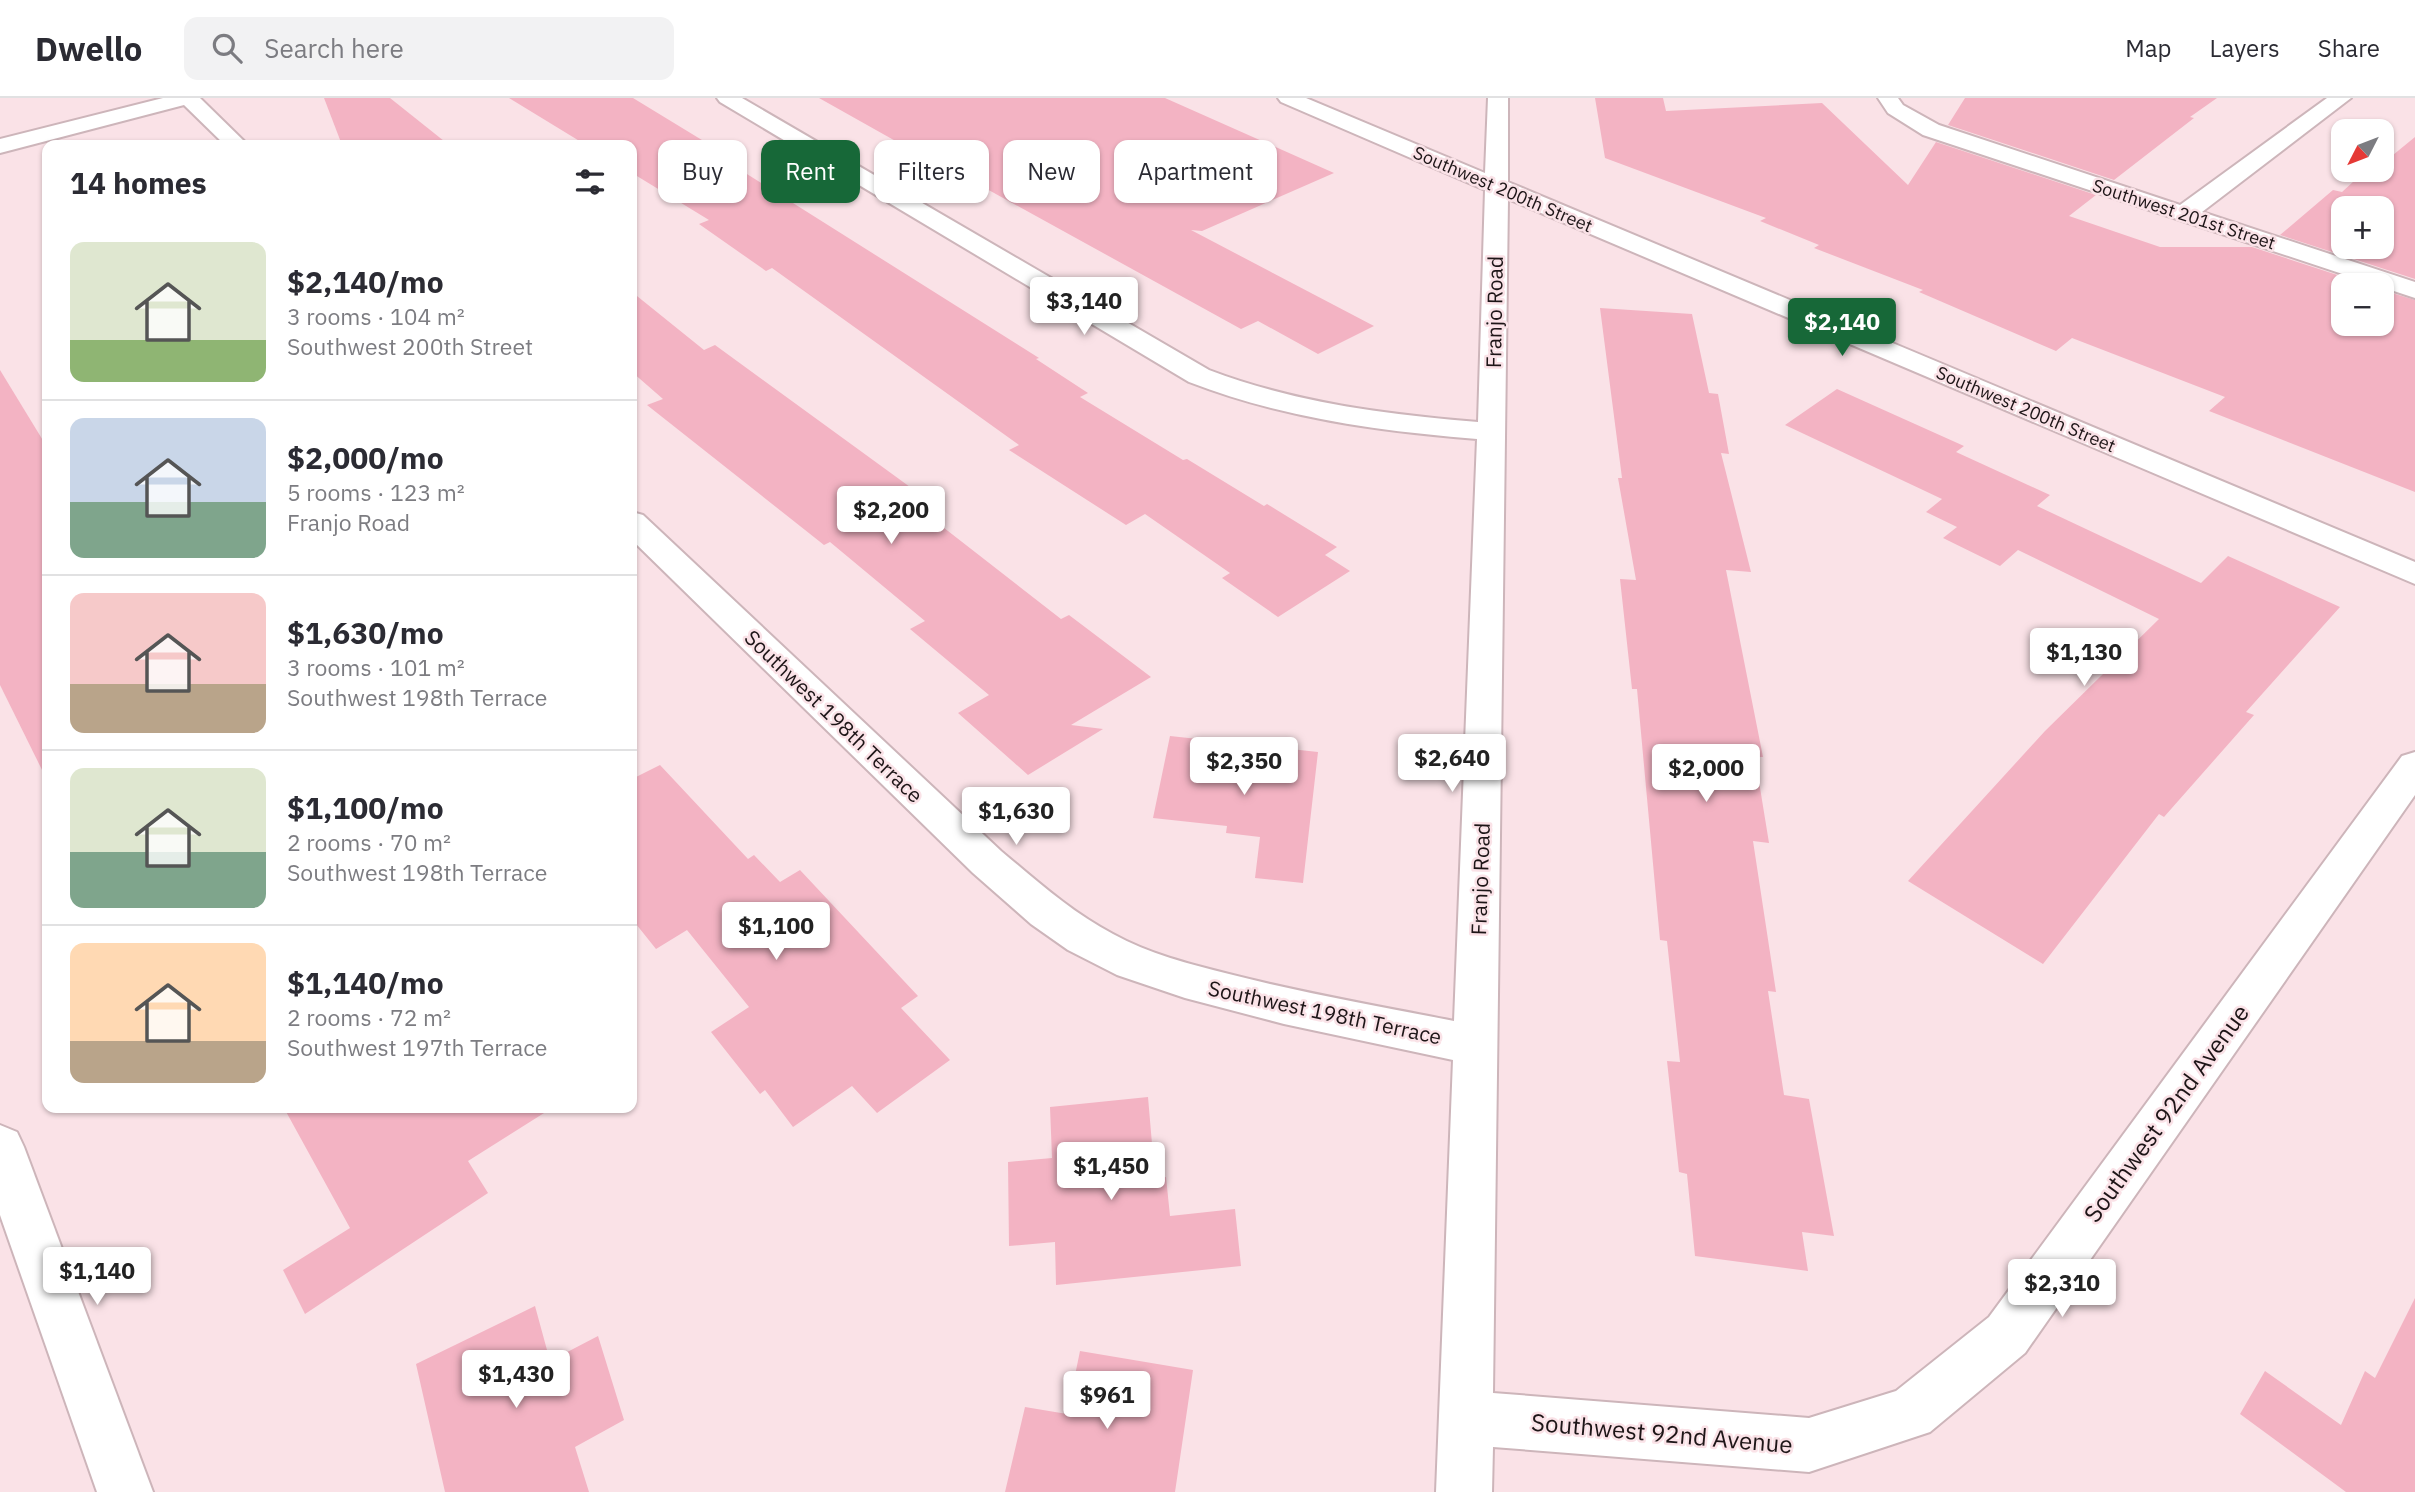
<!DOCTYPE html>
<meta charset="utf-8">
<style>
:root{--surface:#fff;--page:#f2f2f3;--text:#2b2b33;--muted:#7c7c81;--line:#e1e1e2;--accent:#176838}
body{margin:0;font-family:"IBM Plex Sans",sans-serif;background:var(--page);color:var(--text);height:100vh;display:flex;flex-direction:column;font-size:26px;white-space:nowrap}
*{box-sizing:border-box;margin:0}
p{font-size:23px;color:var(--muted)}
.icon{flex:none;width:38px;height:38px;fill:none;stroke:currentColor;stroke-width:2;stroke-linecap:round;stroke-linejoin:round}
.map{position:relative;flex:1;overflow:hidden}
.sheet{position:absolute;left:42px;top:42px;width:595px;height:973px;display:flex;flex-direction:column;background:var(--surface);border-radius:14px;box-shadow:0 2px 5px #0004}
.sheet>*{flex:none}
.hud{position:absolute;left:658px;top:42px;width:665px;height:63px;display:flex;gap:14px}
.needle{width:46px;rotate:228deg}
.tools{position:absolute;left:2331px;top:21px;display:grid;gap:14px}
.tools a{display:grid;place-items:center;width:63px;height:63px;border-radius:14px;background:var(--surface);box-shadow:0 2px 5px #0004;font-size:35px}
.price{position:absolute;translate:-50% -60px;padding:0 16px;border-radius:7px;background:#fff;color:#222;font-size:23px;line-height:46px;filter:drop-shadow(0 2px 4px #0008)}
.price::after{content:'';position:absolute;left:50%;top:42px;width:21px;height:16px;margin-left:-10px;background:inherit;clip-path:polygon(0 0,100% 0,50% 100%)}
.price.active{background:var(--accent);color:#fff}
ul{padding:0;list-style:none}
li{display:flex;align-items:center;gap:21px;height:175px;padding:0 28px}
li+li{border-top:2px solid var(--line)}
li span{display:grid;place-items:center;flex:none;width:196px;height:140px;border-radius:14px;color:#555}
li>.icon{margin-inline-start:auto}
span .icon{width:84px;height:84px;fill:#fffc;stroke-width:1}
li b{font-size:30px}
h2{display:flex;justify-content:space-between;align-items:center;height:84px;padding:0 28px;font-size:30px}
.chip{padding:0 24px;border-radius:14px;background:var(--surface);box-shadow:0 2px 5px #0004;font-size:24px;line-height:63px}
.chip.active{background:var(--accent);color:#fff}
header{display:flex;align-items:center;gap:42px;box-sizing:border-box;height:98px;padding:0 35px;background:var(--surface);border-bottom:2px solid var(--line)}
header strong{font-size:33px}
nav{display:flex;gap:38px;margin-inline-start:auto;font-size:24px}
.search{width:490px;height:63px;background:var(--page);display:flex;align-items:center;gap:18px;box-sizing:border-box;padding:0 24px;border-radius:14px;color:var(--muted);font-size:26px}
.map>svg:first-child{display:block}
.building{fill:#f3b3c3;fill-rule:evenodd}
.lines{fill:none;stroke-linecap:round;stroke-linejoin:round}
.minor-casing{stroke:#cdb5ba;stroke-width:4}
.minor{fill:#fff;fill-rule:evenodd}
.labels{text-anchor:middle;dominant-baseline:central;stroke-width:5;stroke-linejoin:round;paint-order:stroke}
.far-street-label{font-size:18px;fill:#1d1517;stroke:#fae2e7}
.street-label{font-size:21px;fill:#1d1517;stroke:#fae2e7}
.near-street-label{font-size:24px;fill:#1d1517;stroke:#fae2e7}
</style>
<header>
<strong>Dwello</strong>
<div class="search"><svg class="icon" aria-label="search" viewBox="0 0 24 24"><circle cx="10" cy="10" r="6"/><path d="M15 15l6 6"/></svg>Search here</div>
<nav><a>Map</a><a>Layers</a><a>Share</a></nav>
</header>
<div class="map">
<svg width="2415" height="1394" viewBox="0 0 2415 1394">
<rect width="100%" height="100%" fill="#fae2e7"/>
<!-- building -->
<g class="building">
<polygon points="324,0 390,0 449,47 342,47"/>
<polygon points="509,0 633,0 738,64 731,66 1039,260 1036,261 1088,295 1080,299 1183,362 1187,361 1264,408 1267,406 1337,449 1325,457 1350,473 1278,519 1222,480 1230,475 1145,416 1126,427 1009,352 1019,347 772,170 766,173 699,126 709,122 632,75 632,47 586,47"/>
<polygon points="819,0 1165,0 1334,75 1202,133 1191,132 1374,228 1318,256 1258,223 1241,231 976,85 972,86"/>
<polygon points="1595,0 1663,0 1666,13 1822,5 1908,87 1936,44 2096,97 2069,118 2160,149 2252,149 2368,187 2343,187 2343,226 2382,226 2382,192 2415,202 2415,394 2209,313 2225,299 2072,240 2056,253 1919,194 1923,192 1814,150 1819,147 1760,123 1766,120 1605,60"/>
<polygon points="1965,0 2217,0 2190,19 2194,20 2114,82 1948,27"/>
<path d="M2415 39V181L2280 137 2333 92 2342 94 2366 72H2382V66ZM2343 110H2382V149H2343Z"/>
<polygon points="632,194 704,252 715,247 943,413 930,419 1061,521 1069,517 1151,579 1071,627 1103,631 1028,677 958,615 989,597 910,531 925,523 830,444 824,447 647,307 663,301 632,274"/>
<polygon points="1600,210 1692,216 1709,295 1718,296 1729,356 1721,355 1751,474 1726,472 1763,659 1755,659 1769,745 1753,743 1776,894 1768,893 1784,997 1809,1001 1834,1138 1802,1134 1808,1173 1695,1158 1687,1076 1679,1074 1667,963 1680,964 1667,843 1660,842 1637,591 1632,591 1620,481 1636,482 1618,380 1622,380"/>
<polygon points="0,272 47,349 47,682 0,587"/>
<polygon points="1837,291 1964,348 1956,354 2050,397 2037,408 2201,485 2228,458 2340,509 2246,614 2254,617 2164,719 2159,716 2043,866 1908,783 2045,633 2159,521 2018,452 2000,468 1943,440 1957,429 1926,414 1942,401 1785,327"/>
<polygon points="1170,638 1318,654 1303,785 1255,780 1260,739 1226,735 1227,728 1153,720"/>
<polygon points="660,667 748,761 754,757 780,784 800,772 918,898 901,910 950,962 877,1015 852,988 793,1029 765,992 760,996 711,934 749,909 687,832 656,851 632,821 632,681"/>
<polygon points="1148,999 1155,1081 1166,1079 1170,1118 1235,1111 1241,1168 1056,1187 1055,1144 1009,1148 1008,1064 1052,1060 1050,1009"/>
<polygon points="284,1010 552,1010 468,1063 488,1095 305,1216 283,1172 350,1130"/>
<polygon points="2415,1200 2415,1394 2346,1394 2240,1316 2265,1273 2341,1327 2365,1273 2375,1280"/>
<polygon points="535,1208 550,1263 598,1238 624,1322 575,1349 589,1394 445,1394 416,1266"/>
<polygon points="1080,1253 1193,1272 1175,1394 1005,1394 1025,1309 1067,1316"/>
</g>
<g class="lines">
<!-- minor casing -->
<g class="minor-casing">
<g id="minor">
<polygon points="163,0 200,0 248,47 225,47 184,7 0,55 0,41"/>
<path d="M717 0H742L1209 272C1296 305 1385 316 1478 324L1485 92 1281 4 1278 0H1306L1485 75 1488 0H1508V84L2415 464V486L1508 101 1493 1295 1809 1320 1896 1293 1989 1219 2402 658 2415 654V697L2025 1255 1930 1334 1809 1374 1493 1349 1492 1394H1436L1453 962 1284 926 1185 900 1117 877 1068 852 1031 826 973 775 632 442V414L643 417 1001 753C1037 783 1071 814 1113 836 1149 856 1189 866 1229 876 1303 895 1379 908 1454 923L1477 341C1378 333 1282 320 1189 284L720 4Z"/>
<polygon points="1878,0 1898,0 1903,7 1939,27 2180,107 2327,0 2351,0 2202,114 2415,184 2415,200 1923,37 1888,15"/>
<polygon points="0,1027 17,1034 24,1049 153,1394 97,1394 0,1117"/>
</g>
</g>
<!-- minor -->
<use href="#minor" class="minor"/>
</g>
<g class="labels">
<!-- far-street labels -->
<g class="far-street-label">
<text transform="translate(1503 91) rotate(23)">Southwest 200th Street</text>
<text transform="translate(2184 116) rotate(18)">Southwest 201st Street</text>
<text transform="translate(2026 311) rotate(23)">Southwest 200th Street</text>
</g>
<!-- street labels -->
<g class="street-label">
<text transform="translate(1494 214) rotate(-89)">Franjo Road</text>
<text transform="translate(834 618) rotate(44)">Southwest 198th Terrace</text>
<text transform="translate(1480 781) rotate(-88)">Franjo Road</text>
<text transform="translate(1325 914) rotate(12)">Southwest 198th Terrace</text>
</g>
<!-- near-street labels -->
<g class="near-street-label">
<text transform="translate(2166 1015) rotate(-54)">Southwest 92nd Avenue</text>
<text transform="translate(1662 1335) rotate(5)">Southwest 92nd Avenue</text>
</g>
</g>
</svg>
<div class="tools">
<a><svg class="needle" viewBox="-14 -14 28 28"><path d="M0-13l5 13h-10z" fill="#e53935"/><path d="M0 13l5-13h-10z" fill="#7c7c81"/></svg></a>
<a>+</a>
<a>−</a>
</div>
<b class="price" style="left:1084px;top:239px">$3,140</b>
<b class="price active" style="left:1842px;top:260px">$2,140</b>
<b class="price" style="left:891px;top:448px">$2,200</b>
<b class="price" style="left:2084px;top:590px">$1,130</b>
<b class="price" style="left:1452px;top:696px">$2,640</b>
<b class="price" style="left:1244px;top:699px">$2,350</b>
<b class="price" style="left:1706px;top:706px">$2,000</b>
<b class="price" style="left:1016px;top:749px">$1,630</b>
<b class="price" style="left:776px;top:864px">$1,100</b>
<b class="price" style="left:1111px;top:1104px">$1,450</b>
<b class="price" style="left:97px;top:1209px">$1,140</b>
<b class="price" style="left:2062px;top:1221px">$2,310</b>
<b class="price" style="left:516px;top:1312px">$1,430</b>
<b class="price" style="left:1107px;top:1333px">$961</b>
<div class="hud">
<a class="chip">Buy</a>
<a class="chip active">Rent</a>
<a class="chip">Filters</a>
<a class="chip">New</a>
<a class="chip">Apartment</a>
</div>
<section class="sheet">
<h2>14 homes<svg class="icon" aria-label="filters" viewBox="0 0 24 24"><path d="M4 7h16M4 17h16"/><circle cx="9" cy="7" r="2"/><circle cx="15" cy="17" r="2"/></svg></h2>
<ul>
<li><span style="background:linear-gradient(#dfe7d0 70%,#8fb573 0)"><svg class="icon" aria-label="home" viewBox="0 0 24 24"><path d="M3 11l9-7 9 7M6 9v11h12V9"/></svg></span><div><b>$2,140/mo</b><p>3 rooms · 104 m²</p><p>Southwest 200th Street</p></div></li>
<li><span style="background:linear-gradient(#c9d6e8 60%,#7fa58c 0)"><svg class="icon" aria-label="home" viewBox="0 0 24 24"><path d="M3 11l9-7 9 7M6 9v11h12V9"/></svg></span><div><b>$2,000/mo</b><p>5 rooms · 123 m²</p><p>Franjo Road</p></div></li>
<li><span style="background:linear-gradient(#f6c9c9 65%,#b9a48a 0)"><svg class="icon" aria-label="home" viewBox="0 0 24 24"><path d="M3 11l9-7 9 7M6 9v11h12V9"/></svg></span><div><b>$1,630/mo</b><p>3 rooms · 101 m²</p><p>Southwest 198th Terrace</p></div></li>
<li><span style="background:linear-gradient(#dfe7d0 60%,#7fa58c 0)"><svg class="icon" aria-label="home" viewBox="0 0 24 24"><path d="M3 11l9-7 9 7M6 9v11h12V9"/></svg></span><div><b>$1,100/mo</b><p>2 rooms · 70 m²</p><p>Southwest 198th Terrace</p></div></li>
<li><span style="background:linear-gradient(#ffd9b3 70%,#b9a48a 0)"><svg class="icon" aria-label="home" viewBox="0 0 24 24"><path d="M3 11l9-7 9 7M6 9v11h12V9"/></svg></span><div><b>$1,140/mo</b><p>2 rooms · 72 m²</p><p>Southwest 197th Terrace</p></div></li>
</ul>
</section>
</div>
